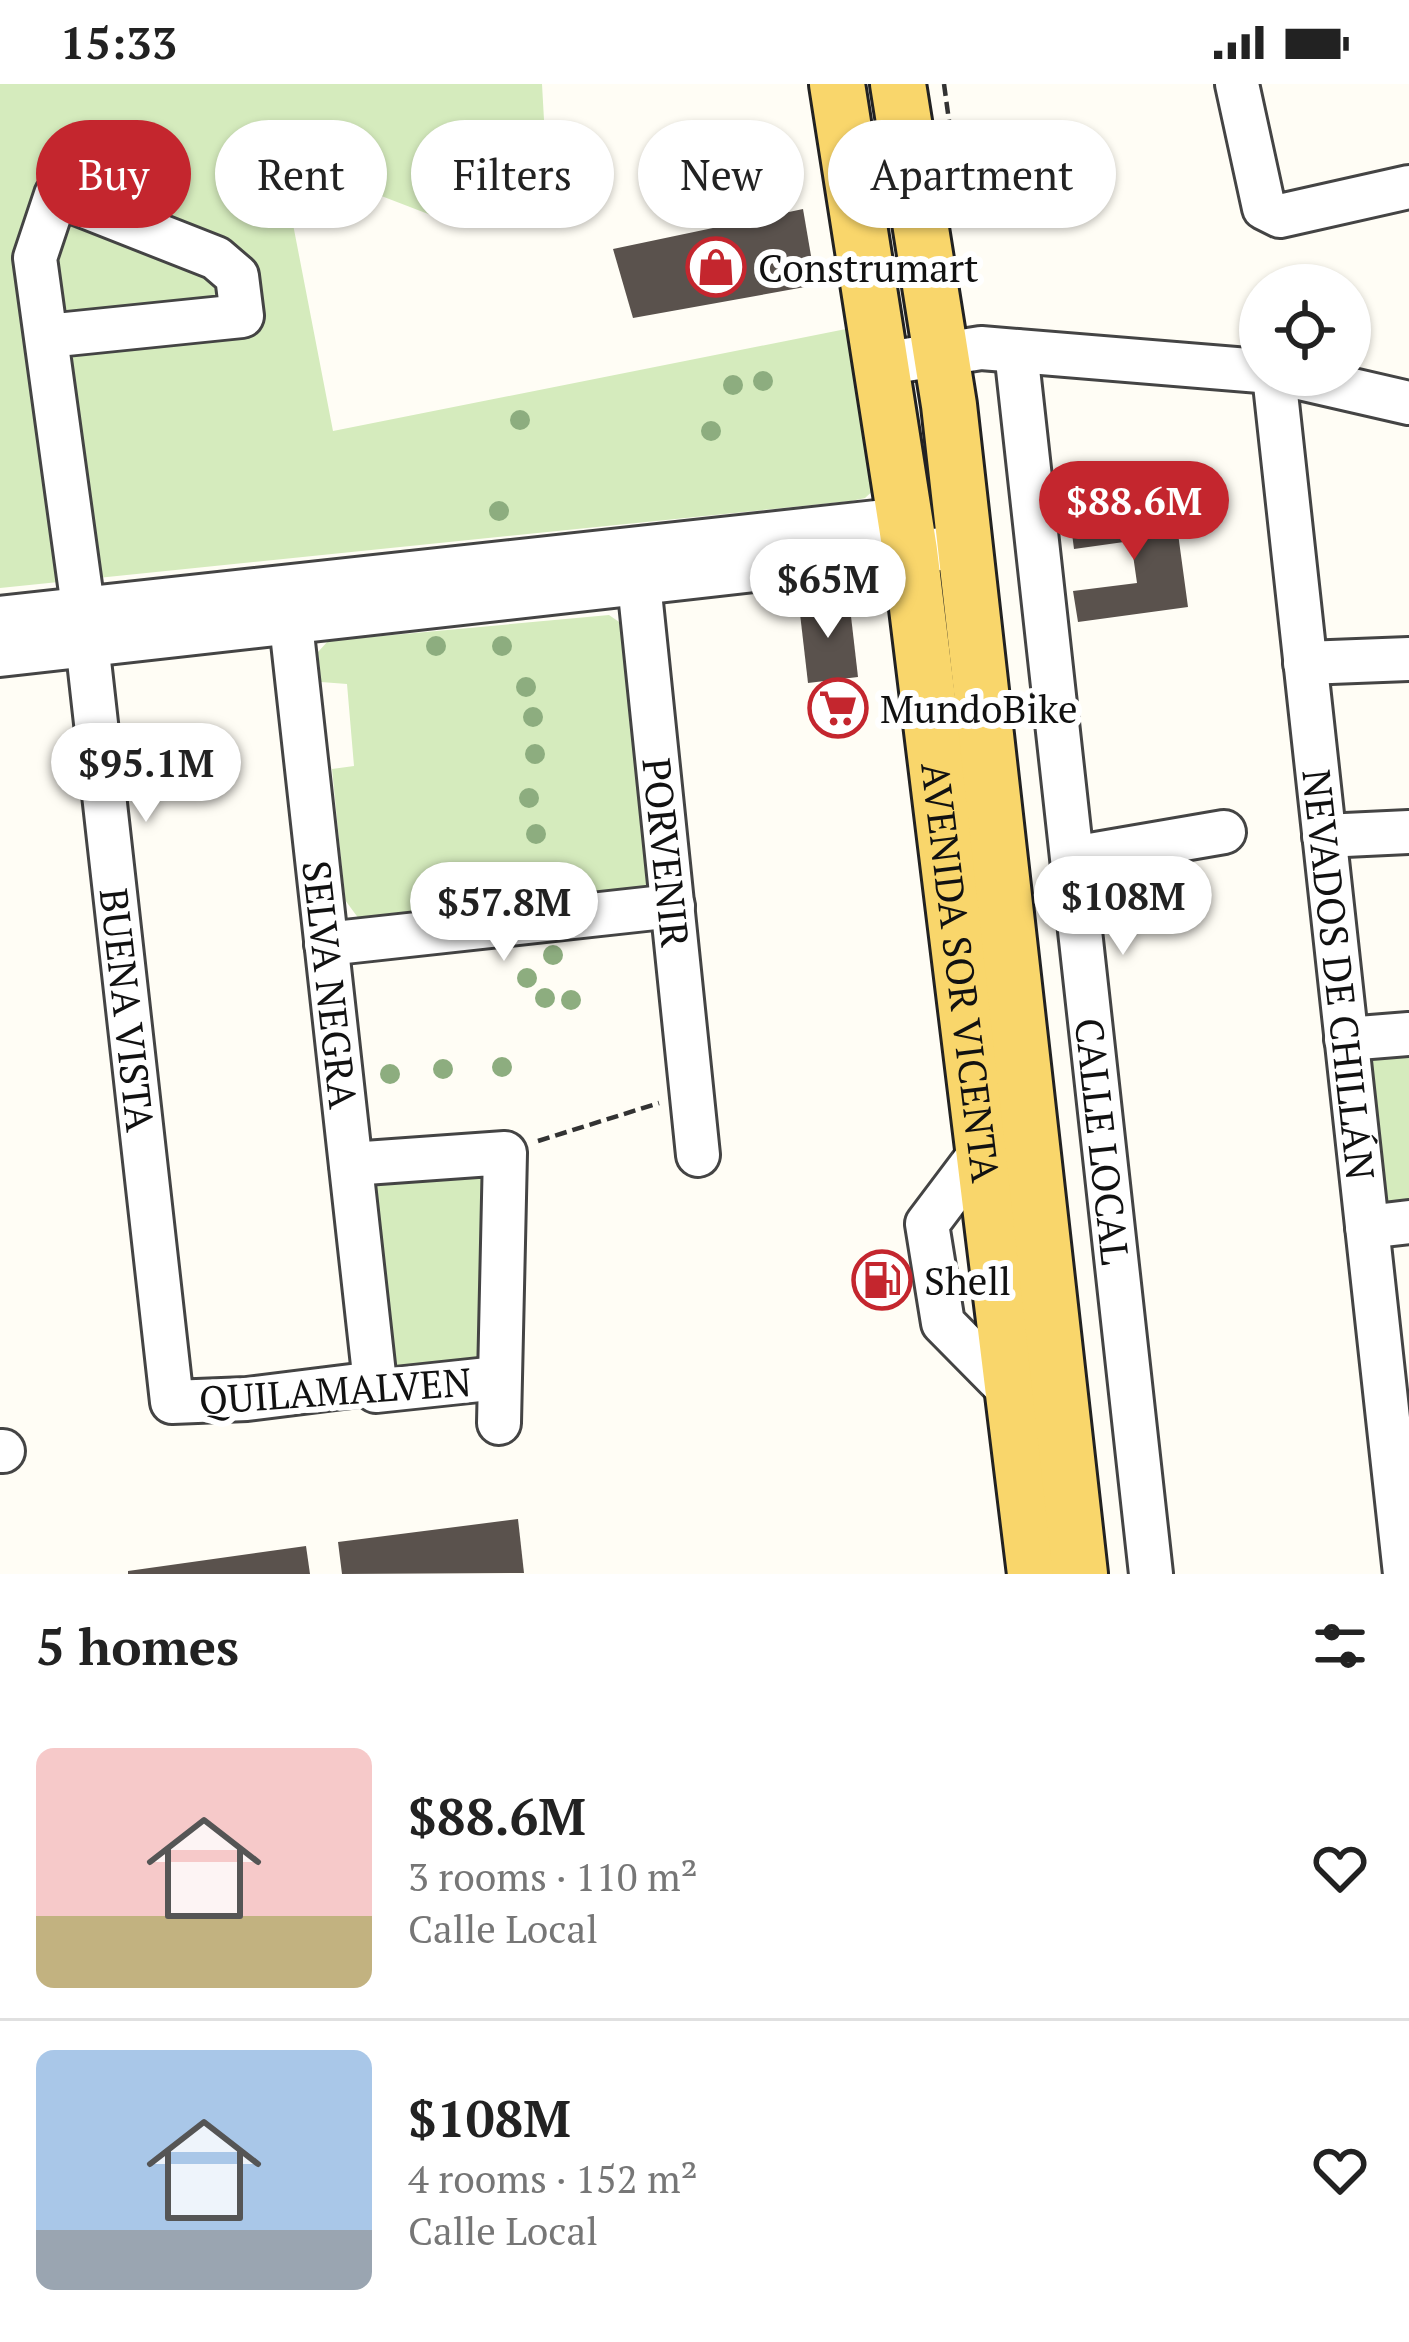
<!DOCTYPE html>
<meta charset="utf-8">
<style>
:root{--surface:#fff;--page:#f2f2f2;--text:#222;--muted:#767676;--line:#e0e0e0;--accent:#c4262e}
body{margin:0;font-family:"PT Serif",serif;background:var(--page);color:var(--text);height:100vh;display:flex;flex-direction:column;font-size:45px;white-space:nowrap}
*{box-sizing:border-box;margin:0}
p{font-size:39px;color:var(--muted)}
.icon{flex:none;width:66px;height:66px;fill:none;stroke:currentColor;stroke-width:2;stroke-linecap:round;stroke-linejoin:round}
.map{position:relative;height:1490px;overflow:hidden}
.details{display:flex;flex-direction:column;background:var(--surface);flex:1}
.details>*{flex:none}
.guide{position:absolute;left:36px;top:36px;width:1338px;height:108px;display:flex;gap:24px}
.fabs{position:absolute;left:1239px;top:180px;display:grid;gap:24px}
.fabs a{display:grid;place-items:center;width:132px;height:132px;border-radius:50%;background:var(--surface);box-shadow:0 3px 9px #0004;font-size:60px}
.price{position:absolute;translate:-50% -102px;padding:0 27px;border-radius:42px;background:#fff;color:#222;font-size:39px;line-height:78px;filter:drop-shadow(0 3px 6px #0008)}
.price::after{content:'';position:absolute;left:50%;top:72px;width:36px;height:27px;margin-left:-18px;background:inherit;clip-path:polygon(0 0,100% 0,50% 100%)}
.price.active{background:var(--accent);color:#fff}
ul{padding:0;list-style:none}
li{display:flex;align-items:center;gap:36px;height:300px;padding:0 36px}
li+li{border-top:3px solid var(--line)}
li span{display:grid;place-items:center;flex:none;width:336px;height:240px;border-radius:18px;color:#555}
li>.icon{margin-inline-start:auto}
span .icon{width:144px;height:144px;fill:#fffc;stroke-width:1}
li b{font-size:51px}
h2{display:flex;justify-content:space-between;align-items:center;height:144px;padding:0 36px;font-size:51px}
.tag{padding:0 42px;border-radius:54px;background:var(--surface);box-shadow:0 3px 9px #0004;font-size:42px;line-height:108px}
.tag.active{background:var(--accent);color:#fff}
.status{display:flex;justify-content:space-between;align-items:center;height:84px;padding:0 60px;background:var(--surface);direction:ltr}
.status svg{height:33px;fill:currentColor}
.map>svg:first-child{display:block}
.green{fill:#d5ebbd}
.building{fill:#5a524d}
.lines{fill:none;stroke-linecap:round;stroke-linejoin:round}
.minor-casing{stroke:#444;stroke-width:48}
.major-casing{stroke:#222;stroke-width:60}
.path{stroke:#333;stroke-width:4.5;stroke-dasharray:12 6;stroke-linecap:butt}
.minor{stroke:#fff;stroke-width:42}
.major{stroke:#f9d66b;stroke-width:54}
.tree{fill:#8dad7f}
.labels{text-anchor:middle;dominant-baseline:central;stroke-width:12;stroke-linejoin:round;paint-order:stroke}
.poi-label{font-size:39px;fill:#111;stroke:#fff;text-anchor:start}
.street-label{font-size:39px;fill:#111;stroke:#fff}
</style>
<div class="status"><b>15:33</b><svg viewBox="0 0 49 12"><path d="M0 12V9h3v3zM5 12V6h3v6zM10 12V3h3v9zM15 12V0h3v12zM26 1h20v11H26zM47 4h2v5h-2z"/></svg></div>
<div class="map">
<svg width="1409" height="1490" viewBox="0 0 1409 1490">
<rect width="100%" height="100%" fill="#fffdf5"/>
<!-- green -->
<g class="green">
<polygon points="0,0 542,0 545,54 436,133 280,73 333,347 856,243 877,403 865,414 851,417 0,504"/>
<polygon points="609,531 622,540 659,796 634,810 359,835 345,816 332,685 354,682 347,600 321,598 318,568 328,557"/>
<polygon points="1409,970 1409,1118 1384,1120 1368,974"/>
<polygon points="492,1086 487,1279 391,1292 371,1091"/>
</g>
<!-- building -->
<g class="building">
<polygon points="803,125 816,201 633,234 613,165"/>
<polygon points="1174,420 1188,523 1078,538 1073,507 1137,499 1131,457 1074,465 1070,434"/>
<polygon points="849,515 858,593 808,599 799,521"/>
<polygon points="518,1435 524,1489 342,1490 338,1458"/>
<polygon points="306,1462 310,1490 128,1490 128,1487"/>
</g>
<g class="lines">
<!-- minor casing -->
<g class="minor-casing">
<g id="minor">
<polyline points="1237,0 1264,124 1280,132 1409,103"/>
<path id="s1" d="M47 252 242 232 237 192 216 174 56 111 35 174 83 523 172 1318 247 1315 375 1299 376 1307 498 1294"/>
<path id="s2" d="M1016 267 1151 1490"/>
<polyline points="881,280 981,264 1260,287"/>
<path id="s3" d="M1274 291 1405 1490"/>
<polyline points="1287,291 1409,319"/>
<path id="s4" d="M636 470 698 1071"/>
<path id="s5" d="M288 513 375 1299"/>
<polyline points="0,534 904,435"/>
<polyline points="0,571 941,465"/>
<polyline points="1305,579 1409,575"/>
<polyline points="1324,752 1409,748"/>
<polyline points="1073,774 1224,748"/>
<polyline points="326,860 673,822"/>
<polyline points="1346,955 1409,950"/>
<polyline points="982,1067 927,1140 943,1239 1017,1314"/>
<polyline points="351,1080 505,1069 499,1339"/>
<polyline points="1367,1143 1409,1138"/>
<polyline points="0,1367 3,1367"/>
</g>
</g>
<!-- major casing -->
<g class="major-casing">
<g id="major">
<path id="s6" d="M837 0 910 467 1035 1490"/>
<polyline points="898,0 949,321 1080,1490"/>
</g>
</g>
<!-- path -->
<g class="path">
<polyline points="944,0 953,66"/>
<polyline points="538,1057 659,1019"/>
</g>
<!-- minor -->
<use href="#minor" class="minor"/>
<!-- major -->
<use href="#major" class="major"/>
</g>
<!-- trees -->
<g class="tree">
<circle cx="763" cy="297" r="10"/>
<circle cx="733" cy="301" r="10"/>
<circle cx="520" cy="336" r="10"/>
<circle cx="711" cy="347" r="10"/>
<circle cx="499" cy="427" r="10"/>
<circle cx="436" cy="562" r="10"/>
<circle cx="502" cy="562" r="10"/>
<circle cx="526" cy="603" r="10"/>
<circle cx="533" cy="633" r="10"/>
<circle cx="535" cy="670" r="10"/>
<circle cx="529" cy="714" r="10"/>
<circle cx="536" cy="750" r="10"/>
<circle cx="542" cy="792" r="10"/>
<circle cx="553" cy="871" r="10"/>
<circle cx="527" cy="894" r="10"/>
<circle cx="545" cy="914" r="10"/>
<circle cx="571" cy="916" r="10"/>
<circle cx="502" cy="983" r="10"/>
<circle cx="443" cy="985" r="10"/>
<circle cx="390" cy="990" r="10"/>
</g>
<!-- icons -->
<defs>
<g id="shop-ring" transform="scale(3)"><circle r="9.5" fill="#fff" stroke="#c4262e" stroke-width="1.5"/><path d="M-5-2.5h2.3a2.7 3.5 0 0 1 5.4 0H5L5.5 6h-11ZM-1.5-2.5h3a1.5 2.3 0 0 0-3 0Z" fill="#c4262e"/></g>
<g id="supermarket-ring" transform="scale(3)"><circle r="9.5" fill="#fff" stroke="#c4262e" stroke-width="1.5"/><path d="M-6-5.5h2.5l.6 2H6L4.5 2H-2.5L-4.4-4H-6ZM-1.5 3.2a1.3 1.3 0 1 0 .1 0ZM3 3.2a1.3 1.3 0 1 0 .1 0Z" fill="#c4262e"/></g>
<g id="fuel-ring" transform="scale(3)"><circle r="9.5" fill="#fff" stroke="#c4262e" stroke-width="1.5"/><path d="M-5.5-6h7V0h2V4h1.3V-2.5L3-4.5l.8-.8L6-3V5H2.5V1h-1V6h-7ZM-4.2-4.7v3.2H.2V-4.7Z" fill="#c4262e"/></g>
</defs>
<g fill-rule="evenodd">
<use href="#shop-ring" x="716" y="183"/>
<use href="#supermarket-ring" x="838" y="624"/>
<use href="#fuel-ring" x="882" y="1196"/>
</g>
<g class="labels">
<!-- poi labels -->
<g class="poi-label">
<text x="758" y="183">Construmart</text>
<text x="880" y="624">MundoBike</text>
<text x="924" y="1196">Shell</text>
</g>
<!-- street labels -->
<g class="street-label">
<text stroke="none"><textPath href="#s4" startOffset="300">PORVENIR</textPath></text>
<text stroke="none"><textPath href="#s6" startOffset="897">AVENIDA SOR VICENTA</textPath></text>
<text stroke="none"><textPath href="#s3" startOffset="603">NEVADOS DE CHILLÁN</textPath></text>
<text stroke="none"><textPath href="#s5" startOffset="390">SELVA NEGRA</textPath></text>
<text stroke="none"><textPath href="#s1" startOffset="1260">BUENA VISTA</textPath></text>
<text stroke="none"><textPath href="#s2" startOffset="795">CALLE LOCAL</textPath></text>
<text transform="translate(335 1306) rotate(-4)">QUILAMALVEN</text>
</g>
</g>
</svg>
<div class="fabs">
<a><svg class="icon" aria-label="locate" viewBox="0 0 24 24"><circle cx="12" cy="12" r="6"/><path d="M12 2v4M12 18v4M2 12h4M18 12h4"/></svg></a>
</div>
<b class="price active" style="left:1134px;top:479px">$88.6M</b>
<b class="price" style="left:828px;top:557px">$65M</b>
<b class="price" style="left:146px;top:741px">$95.1M</b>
<b class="price" style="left:1123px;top:874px">$108M</b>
<b class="price" style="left:504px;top:880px">$57.8M</b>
<div class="guide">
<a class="tag active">Buy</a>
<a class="tag">Rent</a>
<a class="tag">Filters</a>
<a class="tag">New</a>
<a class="tag">Apartment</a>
</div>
</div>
<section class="details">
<h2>5 homes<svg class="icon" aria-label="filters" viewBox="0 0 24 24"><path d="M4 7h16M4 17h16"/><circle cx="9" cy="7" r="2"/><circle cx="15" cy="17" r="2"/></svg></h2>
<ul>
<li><span style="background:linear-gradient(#f6c9c9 70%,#c2b280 0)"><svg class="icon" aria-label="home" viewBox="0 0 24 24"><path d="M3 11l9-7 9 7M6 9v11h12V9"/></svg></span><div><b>$88.6M</b><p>3 rooms · 110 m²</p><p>Calle Local</p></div><svg class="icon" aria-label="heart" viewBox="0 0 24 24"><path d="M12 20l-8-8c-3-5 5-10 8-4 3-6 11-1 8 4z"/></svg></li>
<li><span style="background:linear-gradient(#a9c7e8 75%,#9aa5b1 0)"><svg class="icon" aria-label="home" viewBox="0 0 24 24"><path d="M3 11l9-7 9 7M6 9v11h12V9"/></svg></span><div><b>$108M</b><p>4 rooms · 152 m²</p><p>Calle Local</p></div><svg class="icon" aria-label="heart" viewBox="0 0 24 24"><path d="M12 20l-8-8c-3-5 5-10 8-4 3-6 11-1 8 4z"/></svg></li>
</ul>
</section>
